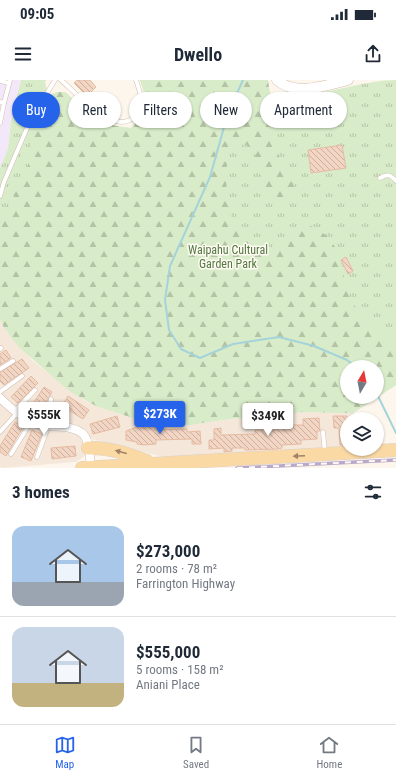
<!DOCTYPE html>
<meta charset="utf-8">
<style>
:root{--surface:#fff;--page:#f2f2f3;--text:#1f2937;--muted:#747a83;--line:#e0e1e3;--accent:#2563eb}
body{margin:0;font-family:"Roboto Condensed",sans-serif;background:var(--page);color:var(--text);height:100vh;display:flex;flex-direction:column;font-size:15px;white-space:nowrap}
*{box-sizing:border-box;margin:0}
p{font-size:13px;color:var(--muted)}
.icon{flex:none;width:22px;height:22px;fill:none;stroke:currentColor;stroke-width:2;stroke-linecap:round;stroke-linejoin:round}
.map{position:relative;height:388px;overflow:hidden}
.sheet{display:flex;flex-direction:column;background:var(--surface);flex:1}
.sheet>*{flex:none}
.banner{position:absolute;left:12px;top:12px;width:372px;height:36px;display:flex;gap:8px}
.needle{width:26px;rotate:10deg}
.fabs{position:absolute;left:340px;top:280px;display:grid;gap:8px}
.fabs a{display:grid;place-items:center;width:44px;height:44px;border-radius:50%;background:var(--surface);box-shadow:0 1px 3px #0004;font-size:20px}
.price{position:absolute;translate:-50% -34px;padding:0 9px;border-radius:4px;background:#fff;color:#222;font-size:13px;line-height:26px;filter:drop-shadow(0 1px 2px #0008)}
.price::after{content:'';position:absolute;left:50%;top:24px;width:12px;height:9px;margin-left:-6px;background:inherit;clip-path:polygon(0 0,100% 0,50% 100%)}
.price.selected{background:var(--accent);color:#fff}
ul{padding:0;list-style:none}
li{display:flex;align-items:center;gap:12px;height:100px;padding:0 12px}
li+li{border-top:1px solid var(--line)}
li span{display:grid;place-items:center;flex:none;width:112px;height:80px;border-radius:12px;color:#555}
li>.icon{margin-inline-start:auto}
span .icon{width:48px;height:48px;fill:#fffc;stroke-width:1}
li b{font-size:17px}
h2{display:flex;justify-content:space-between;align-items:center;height:48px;padding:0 12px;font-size:17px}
.tag{padding:0 14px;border-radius:18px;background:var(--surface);box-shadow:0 1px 3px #0004;font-size:14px;line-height:36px}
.tag.selected{background:var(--accent);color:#fff}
.status{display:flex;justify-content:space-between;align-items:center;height:28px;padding:0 20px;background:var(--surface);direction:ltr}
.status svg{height:11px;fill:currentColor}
header{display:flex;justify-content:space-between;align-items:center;height:52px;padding:0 12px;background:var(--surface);font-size:18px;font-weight:700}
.dock{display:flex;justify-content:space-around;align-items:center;height:56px;border-top:1px solid var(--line);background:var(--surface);font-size:11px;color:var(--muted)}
.dock a{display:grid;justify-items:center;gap:2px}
.dock .selected{color:var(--accent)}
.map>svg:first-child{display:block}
.residential{fill:#f5e8da}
.education{fill:#f3e8fa}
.grass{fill:url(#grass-tufts);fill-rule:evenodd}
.forest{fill:url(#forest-firs);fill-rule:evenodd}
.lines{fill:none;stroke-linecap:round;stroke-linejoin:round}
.stream{stroke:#a5d3da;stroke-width:2}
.building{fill:url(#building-back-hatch);stroke:#e6bba3}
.service-casing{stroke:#d1beb0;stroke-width:5}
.minor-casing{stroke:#d1beb0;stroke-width:9}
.tertiary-casing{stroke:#d1beb0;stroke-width:11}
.primary-casing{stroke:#dad1cd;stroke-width:14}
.service{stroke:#fff;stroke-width:4}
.minor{stroke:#fff;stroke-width:8}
.tertiary{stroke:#fff;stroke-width:10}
.primary{stroke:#fbd9a5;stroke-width:13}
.rail-casing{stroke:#b9a8c9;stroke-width:3.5}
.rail{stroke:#fffaf3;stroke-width:2;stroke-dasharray:6;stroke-linecap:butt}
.oneway{fill:#a18267}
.labels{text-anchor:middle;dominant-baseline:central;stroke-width:3;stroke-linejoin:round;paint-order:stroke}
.park-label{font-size:12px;fill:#537a41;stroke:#fffaf3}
</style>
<div class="status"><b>09:05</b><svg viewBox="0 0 49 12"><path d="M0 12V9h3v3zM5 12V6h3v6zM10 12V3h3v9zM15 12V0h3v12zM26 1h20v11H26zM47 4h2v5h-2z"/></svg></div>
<header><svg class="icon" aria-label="menu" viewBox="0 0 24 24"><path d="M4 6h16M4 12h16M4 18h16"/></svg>Dwello<svg class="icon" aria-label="share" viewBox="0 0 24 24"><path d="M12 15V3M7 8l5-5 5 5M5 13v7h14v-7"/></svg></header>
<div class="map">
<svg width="396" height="388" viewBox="0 0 396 388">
<defs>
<pattern id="grass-tufts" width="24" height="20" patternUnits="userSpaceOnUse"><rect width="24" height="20" fill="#d8ecc9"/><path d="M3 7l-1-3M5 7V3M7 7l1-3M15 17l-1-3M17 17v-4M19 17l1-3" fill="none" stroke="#b4c2a5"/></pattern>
<pattern id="forest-firs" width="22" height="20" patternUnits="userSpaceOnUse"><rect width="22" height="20" fill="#d8ecc9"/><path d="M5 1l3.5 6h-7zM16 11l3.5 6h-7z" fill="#b4c2a5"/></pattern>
<pattern id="building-back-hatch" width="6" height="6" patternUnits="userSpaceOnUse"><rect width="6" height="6" fill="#f3d5c3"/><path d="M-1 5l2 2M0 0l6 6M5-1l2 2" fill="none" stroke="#cab0a1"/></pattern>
</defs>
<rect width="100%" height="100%" fill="#fdf6ec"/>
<!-- residential -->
<g class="residential">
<polygon points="0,239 3,246 32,280 54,298 84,320 96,326 133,338 189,345 229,339 304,332 353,333 359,339 347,339 347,368 167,378 91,359 85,351 79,347 37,339 20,330 0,313"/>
<polygon points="0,324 38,348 77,354 84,362 86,375 76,382 2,388 0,387"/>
</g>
<!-- education -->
<polygon class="education" points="0,0 21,0 11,41 8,69 0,88"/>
<!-- grass -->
<path class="grass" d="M21 0H46L45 2 48 15 58 12H65C72 17 75 23 81 28 91 38 116 48 131 48 148 25 150 29 140 0H268L270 13C283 13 295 16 307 14 337 12 366 0 396 0V305L353 333 304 332 229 339 189 345 152 342 133 338 96 326 71 312 20 268 12 259 0 239V88L8 69 11 41ZM347 287H377V317H347Z"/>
<!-- forest -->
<path class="forest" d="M140 0H268C270 13 267 24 267 37 268 60 287 90 297 111L295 117 289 123 275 124 267 119 254 72 247 65C242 65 237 63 233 67 223 76 226 124 231 136 238 150 248 161 259 172H273L296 151 311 146C351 163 336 202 357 229 367 243 384 254 396 265V305L353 333 304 332 229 339 189 345 133 338 96 326 71 312 54 298 20 268 3 246 0 239V134L10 124 30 81 31 47 35 36 48 16 58 12H65L90 35 111 45 131 48C148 25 150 29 140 0ZM347 287H377V317H347Z"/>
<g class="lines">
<!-- stream -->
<g class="stream">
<polyline points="243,0 228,33 210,97 170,186 165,220 169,250 181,269 200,278 233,264 279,257 314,266 347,280 356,287"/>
<polyline points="377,314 396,353"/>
</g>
</g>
<!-- building -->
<g class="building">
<polygon points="77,0 90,0 96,7 87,16 74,3"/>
<polygon points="342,65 346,88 311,93 308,70"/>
<polygon points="346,177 353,191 348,194 341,180"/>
<polygon points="6,270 11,278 0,285 0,274"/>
<polygon points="22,279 29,288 4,305 0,301 0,292"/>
<polygon points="31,296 38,303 18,323 11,317"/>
<polygon points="44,307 52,312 44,327 34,322"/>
<polygon points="68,316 89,330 83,339 62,326"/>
<polygon points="117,336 120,347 93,354 90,344"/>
<polygon points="333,336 347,336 347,365 340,365 339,348 334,348"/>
<polygon points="319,338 320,351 317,351 317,359 301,360 301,364 282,365 282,368 277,369 245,370 245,368 232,368 232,371 224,372 224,368 209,369 209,360 214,360 214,349 221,348 221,355 255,354 255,350 275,350 275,340 285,340 285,345 303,345 303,339"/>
<polygon points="15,342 23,347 6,376 0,372 0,366"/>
<polygon points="145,344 147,346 155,346 155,350 187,349 187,352 200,351 201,364 192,364 192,359 156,360 156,364 144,365 137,364 137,362 126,360 126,351"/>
<polygon points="32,350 42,354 31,381 21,377"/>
<polygon points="75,366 76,376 52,379 51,368"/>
</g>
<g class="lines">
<!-- service casing -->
<g class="service-casing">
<g id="service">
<path d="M61 0C77 14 116 59 136 35 145 24 140 12 136 0"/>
<polyline points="0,1 9,3"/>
<polyline points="0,22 4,23 10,0"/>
<polyline points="0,43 4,23"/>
<path d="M380 98C388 94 390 94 396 101"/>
<polyline points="0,116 4,102 30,41 55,0"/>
<polyline points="0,269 1,268"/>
<polyline points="0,289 13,281"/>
<polyline points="0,312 22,296"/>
<polyline points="15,331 35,310"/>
<polyline points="0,352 17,333"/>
<polyline points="323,352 325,373"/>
<polyline points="11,374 31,342"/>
<polyline points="37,377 48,347 51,319"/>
</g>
</g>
<!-- minor casing -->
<g class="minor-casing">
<path id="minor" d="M0 318C11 329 23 339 38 344 51 348 74 344 84 355 90 363 90 378 91 388"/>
</g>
<!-- tertiary casing -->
<g class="tertiary-casing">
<path id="tertiary" d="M277 0C296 17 327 5 348 0"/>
</g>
<!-- primary casing -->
<g class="primary-casing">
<g id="primary">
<path d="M88 368C109 367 128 374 147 381"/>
<polyline points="82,388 396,370"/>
</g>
</g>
<!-- service -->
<use href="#service" class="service"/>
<!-- minor -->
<use href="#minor" class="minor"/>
<!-- tertiary -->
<use href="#tertiary" class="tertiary"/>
<!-- primary -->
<use href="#primary" class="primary"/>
<!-- rail casing -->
<g class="rail-casing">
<polyline id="rail" points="237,388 396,380"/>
</g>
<!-- rail -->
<use href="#rail" class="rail"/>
</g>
<!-- one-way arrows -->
<defs><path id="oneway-solid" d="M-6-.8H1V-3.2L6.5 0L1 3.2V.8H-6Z"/></defs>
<g class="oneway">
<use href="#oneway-solid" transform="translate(121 372) rotate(-165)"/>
<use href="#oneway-solid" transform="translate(299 376) rotate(178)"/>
</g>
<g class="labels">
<!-- park labels -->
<g class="park-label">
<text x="228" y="170">Waipahu Cultural<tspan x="228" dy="14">Garden Park</tspan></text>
</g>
</g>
</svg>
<div class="fabs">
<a><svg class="needle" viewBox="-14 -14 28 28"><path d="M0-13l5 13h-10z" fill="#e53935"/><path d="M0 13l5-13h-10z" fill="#747a83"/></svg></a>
<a><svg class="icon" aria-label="layers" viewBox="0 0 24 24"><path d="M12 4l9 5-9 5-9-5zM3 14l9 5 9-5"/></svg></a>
</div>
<b class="price selected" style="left:160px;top:355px">$273K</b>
<b class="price" style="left:44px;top:356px">$555K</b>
<b class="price" style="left:268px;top:357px">$349K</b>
<div class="banner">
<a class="tag selected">Buy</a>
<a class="tag">Rent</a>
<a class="tag">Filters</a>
<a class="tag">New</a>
<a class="tag">Apartment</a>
</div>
</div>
<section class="sheet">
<h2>3 homes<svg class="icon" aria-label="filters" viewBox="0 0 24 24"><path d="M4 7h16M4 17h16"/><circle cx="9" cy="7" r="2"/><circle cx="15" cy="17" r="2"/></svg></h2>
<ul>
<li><span style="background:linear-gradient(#a9c7e8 70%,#9aa5b1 0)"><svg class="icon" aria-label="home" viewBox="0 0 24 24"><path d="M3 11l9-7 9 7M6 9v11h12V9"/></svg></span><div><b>$273,000</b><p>2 rooms · 78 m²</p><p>Farrington Highway</p></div></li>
<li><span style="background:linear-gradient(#c9d6e8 70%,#c2b280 0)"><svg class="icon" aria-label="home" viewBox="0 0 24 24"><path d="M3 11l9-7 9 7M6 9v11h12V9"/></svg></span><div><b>$555,000</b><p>5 rooms · 158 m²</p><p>Aniani Place</p></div></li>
</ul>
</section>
<nav class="dock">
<a class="selected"><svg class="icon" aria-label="map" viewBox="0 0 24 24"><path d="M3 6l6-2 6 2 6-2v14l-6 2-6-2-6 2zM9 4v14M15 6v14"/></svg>Map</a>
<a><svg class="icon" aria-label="saved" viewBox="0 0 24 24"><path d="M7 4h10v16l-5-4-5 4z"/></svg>Saved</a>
<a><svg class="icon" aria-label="home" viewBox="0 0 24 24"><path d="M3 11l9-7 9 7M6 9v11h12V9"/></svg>Home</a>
</nav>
